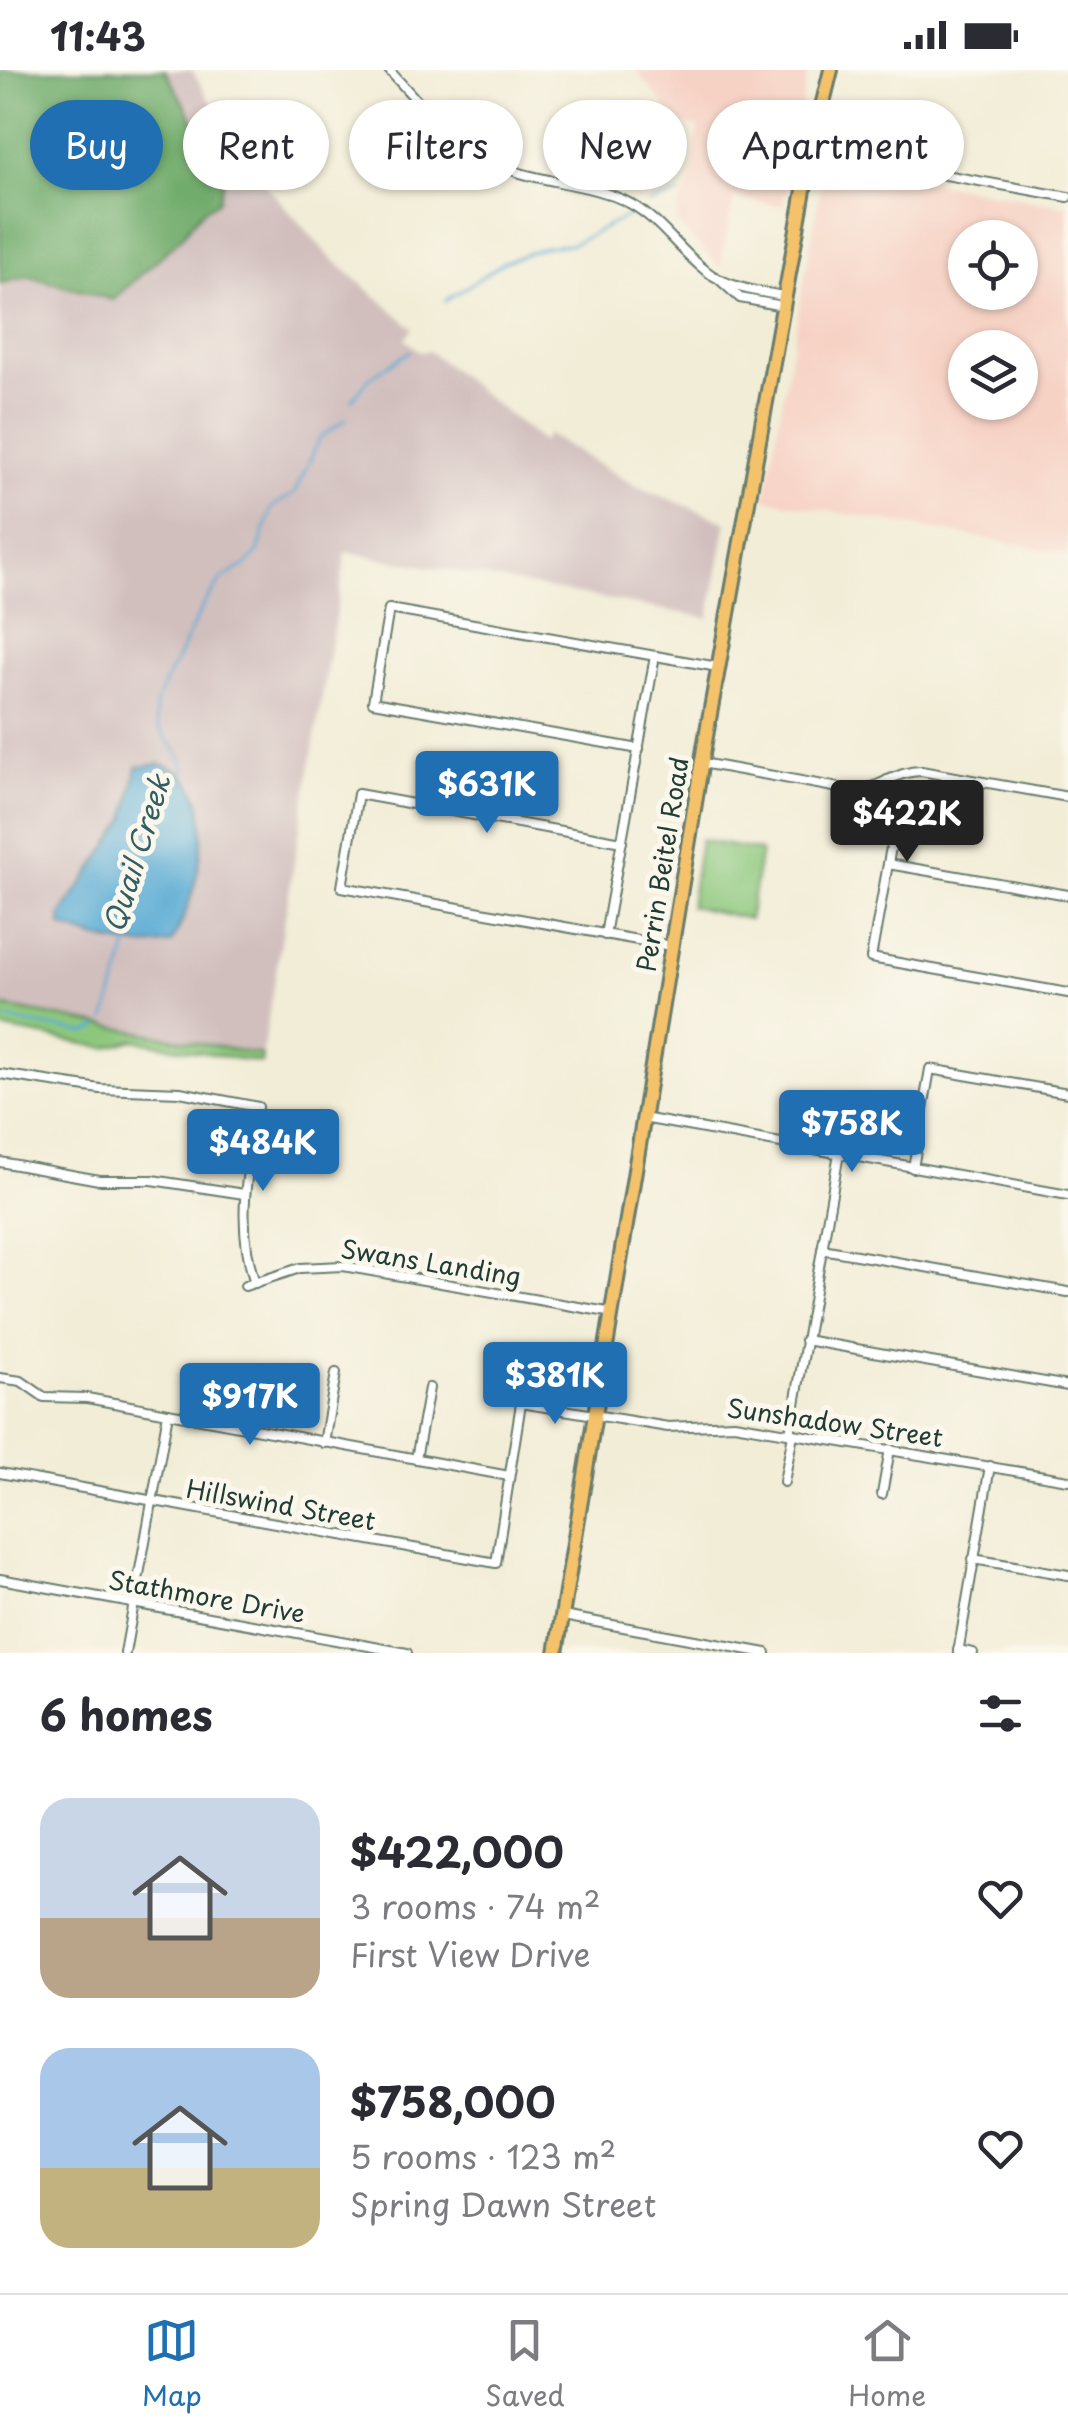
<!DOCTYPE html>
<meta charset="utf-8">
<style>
:root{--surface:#fff;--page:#f7f7f7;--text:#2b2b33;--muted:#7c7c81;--line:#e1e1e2;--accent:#1f6fb2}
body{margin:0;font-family:"Playpen Sans",sans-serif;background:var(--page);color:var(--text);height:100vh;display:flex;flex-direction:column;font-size:38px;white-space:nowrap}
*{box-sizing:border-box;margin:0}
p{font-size:32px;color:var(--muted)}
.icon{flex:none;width:55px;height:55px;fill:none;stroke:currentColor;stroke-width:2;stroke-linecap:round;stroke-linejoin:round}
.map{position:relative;height:1583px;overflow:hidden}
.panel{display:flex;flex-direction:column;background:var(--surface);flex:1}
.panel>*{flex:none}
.top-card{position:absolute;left:30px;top:30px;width:1010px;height:90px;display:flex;gap:20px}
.controls{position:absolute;left:948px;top:150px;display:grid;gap:20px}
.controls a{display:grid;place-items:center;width:90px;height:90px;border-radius:50%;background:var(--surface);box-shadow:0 2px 8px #0004;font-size:50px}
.price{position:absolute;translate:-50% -85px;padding:0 22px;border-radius:10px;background:var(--accent);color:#fff;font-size:32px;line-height:65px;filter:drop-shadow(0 2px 5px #0008)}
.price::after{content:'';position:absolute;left:50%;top:60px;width:30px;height:22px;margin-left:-15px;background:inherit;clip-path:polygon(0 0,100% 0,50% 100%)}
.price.active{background:#222;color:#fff}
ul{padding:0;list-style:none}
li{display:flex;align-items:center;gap:30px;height:250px;padding:0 40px}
li span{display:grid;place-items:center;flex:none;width:280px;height:200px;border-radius:30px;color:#555}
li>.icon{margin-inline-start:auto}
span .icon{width:120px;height:120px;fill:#fffc;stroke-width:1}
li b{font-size:42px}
h2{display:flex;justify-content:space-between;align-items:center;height:120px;padding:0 40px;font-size:42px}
.tag{padding:0 35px;border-radius:45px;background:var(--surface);box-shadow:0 2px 8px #0004;font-size:35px;line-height:90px}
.tag.active{background:var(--accent);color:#fff}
.status{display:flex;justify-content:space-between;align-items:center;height:70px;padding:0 50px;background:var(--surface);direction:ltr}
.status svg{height:28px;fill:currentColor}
.menu{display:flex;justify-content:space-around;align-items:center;height:140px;border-top:2px solid var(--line);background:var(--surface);font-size:28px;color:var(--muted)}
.menu a{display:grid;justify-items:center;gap:5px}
.menu .active{color:var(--accent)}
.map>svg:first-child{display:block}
.built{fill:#f6d2c4;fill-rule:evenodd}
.industrial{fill:#d1bfbe}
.green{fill:#8cc77c;stroke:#568258;stroke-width:2.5}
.forest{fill:#71ac6c;stroke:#487450;stroke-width:2.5}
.water{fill:#59aad4;stroke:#3c7484;stroke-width:2.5}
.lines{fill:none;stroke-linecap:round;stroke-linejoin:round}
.stream{stroke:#59aad4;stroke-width:2.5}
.minor-casing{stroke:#697b6d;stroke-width:12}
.primary-casing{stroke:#697b6d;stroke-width:18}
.minor{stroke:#fff;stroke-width:8}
.primary{stroke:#f3c26a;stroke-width:12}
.labels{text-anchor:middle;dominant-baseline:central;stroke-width:10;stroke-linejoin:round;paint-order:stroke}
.street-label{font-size:25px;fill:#1f3d34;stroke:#fbf7ec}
.water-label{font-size:28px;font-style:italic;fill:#305e64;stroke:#fbf7ec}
</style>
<div class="status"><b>11:43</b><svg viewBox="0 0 49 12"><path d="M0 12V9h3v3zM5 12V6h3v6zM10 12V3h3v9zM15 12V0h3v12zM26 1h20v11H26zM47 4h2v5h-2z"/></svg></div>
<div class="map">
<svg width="1068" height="1583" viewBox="0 0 1068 1583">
<rect width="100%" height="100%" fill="#fbf7ec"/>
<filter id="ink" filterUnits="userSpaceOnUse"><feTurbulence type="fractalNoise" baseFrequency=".01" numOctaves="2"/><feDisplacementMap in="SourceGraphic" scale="20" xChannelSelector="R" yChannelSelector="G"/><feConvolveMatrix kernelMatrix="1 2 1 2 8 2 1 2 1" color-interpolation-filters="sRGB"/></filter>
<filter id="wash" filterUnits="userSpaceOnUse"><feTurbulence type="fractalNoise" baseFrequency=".0048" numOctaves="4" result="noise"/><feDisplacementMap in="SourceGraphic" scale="40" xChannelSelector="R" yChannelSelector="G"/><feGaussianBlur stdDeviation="2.25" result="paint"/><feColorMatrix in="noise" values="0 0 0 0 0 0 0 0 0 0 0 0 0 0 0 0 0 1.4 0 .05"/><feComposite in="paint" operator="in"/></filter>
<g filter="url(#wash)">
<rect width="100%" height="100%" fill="#f2edd7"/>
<!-- built -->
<g class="built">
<polygon points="636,0 808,0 783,136 734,128 720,197 677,154 679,135 691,112 698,57 678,53"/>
<path d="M825 93 1068 136V484L765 429ZM965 168H1020V222H965ZM965 278H1020V332H965Z"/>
</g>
<!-- industrial -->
<polygon class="industrial" points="0,0 192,0 247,94 329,186 413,258 405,269 420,282 429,281 543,372 547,364 636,416 727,452 709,548 346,482 262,985 0,936"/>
<!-- green -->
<g class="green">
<polygon points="700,770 761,781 749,849 690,836"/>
<polygon points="0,936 262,985 261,993 134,970 106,978 0,958"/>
</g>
<!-- forest -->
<polygon class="forest" points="0,0 165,0 225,105 218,132 203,140 180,169 113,230 29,206 0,214"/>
<!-- water -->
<path class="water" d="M160 694C232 710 196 831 171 873 135 880 95 870 61 856L62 844 126 749 137 697Z"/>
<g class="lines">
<!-- stream -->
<g class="stream">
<polyline points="649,133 680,124"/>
<polyline points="445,231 504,192 544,177 572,174 632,144"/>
<polyline points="352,330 369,308 410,281"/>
<polyline points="158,627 205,532 223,508 247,494 258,482 272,437 294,424 320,368 346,349"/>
<path d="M156 631C149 670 185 673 184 704"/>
<polyline points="0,948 86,963 99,957"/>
<polyline points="105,950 129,873"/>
</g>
</g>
</g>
<g filter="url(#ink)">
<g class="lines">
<!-- minor casing -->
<g class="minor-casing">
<g id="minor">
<path d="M389 0C428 43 463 86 520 103 557 114 596 115 631 134 661 151 678 179 705 200 725 217 759 222 784 226"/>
<polyline points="811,81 1068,127"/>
<polyline points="720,210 740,228 783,236"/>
<polyline points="639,679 373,632 389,539 718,597"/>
<path d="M702 693 850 720C877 722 894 701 921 701L1068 727"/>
<polyline points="887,710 898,731 897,744 871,888 1068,923"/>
<polyline points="622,772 358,724 342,817 671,876"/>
<polyline points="888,794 1068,825"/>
<polyline points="605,865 655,586"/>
<path d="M0 1004 100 1019 180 1022 258 1037C248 1098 235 1153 255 1213"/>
<polyline points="643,1048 1068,1125"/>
<polyline points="0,1092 99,1110 152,1110 244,1124"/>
<polyline points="913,1098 930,999 1068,1023"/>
<polyline points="822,1179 1068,1222"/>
<polyline points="245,1216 300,1198 343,1196 613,1243"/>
<polyline points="805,1270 1068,1316"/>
<polyline points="0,1308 21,1311 44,1327 87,1328 509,1406"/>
<polyline points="790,1363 839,1083"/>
<polyline points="324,1373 336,1303"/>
<polyline points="416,1389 429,1318"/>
<polyline points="0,1403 496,1493 521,1333 668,1357 734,1354 1068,1410"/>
<polyline points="784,1412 793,1364"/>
<polyline points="882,1424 890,1379"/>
<polyline points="973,1489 1068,1505"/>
<polyline points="0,1509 407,1583"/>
<polyline points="563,1546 766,1583"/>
<polyline points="958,1580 973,1583"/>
<polyline points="125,1583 168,1343"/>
<polyline points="958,1583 990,1396"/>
</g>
</g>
<!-- primary casing -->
<g class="primary-casing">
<polyline id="primary" points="556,1583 705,672 811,81 831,0"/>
</g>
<!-- minor -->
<use href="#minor" class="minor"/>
<!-- primary -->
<use href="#primary" class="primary"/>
</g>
</g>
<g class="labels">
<!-- street labels -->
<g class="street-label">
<text transform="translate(662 794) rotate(-81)">Perrin Beitel Road</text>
<text transform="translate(431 1192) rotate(9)">Swans Landing</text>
<text transform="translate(835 1352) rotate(8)">Sunshadow Street</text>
<text transform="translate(281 1434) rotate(10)">Hillswind Street</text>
<text transform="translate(207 1526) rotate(10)">Stathmore Drive</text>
</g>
<!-- water labels -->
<g class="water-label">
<text transform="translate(136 783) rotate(-73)">Quail Creek</text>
</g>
</g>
</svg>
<div class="controls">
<a><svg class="icon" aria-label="locate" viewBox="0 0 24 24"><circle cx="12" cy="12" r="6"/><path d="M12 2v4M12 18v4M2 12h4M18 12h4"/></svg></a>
<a><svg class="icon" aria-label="layers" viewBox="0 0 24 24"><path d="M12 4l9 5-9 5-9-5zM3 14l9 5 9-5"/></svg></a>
</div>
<b class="price" style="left:487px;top:766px">$631K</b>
<b class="price active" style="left:907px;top:795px">$422K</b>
<b class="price" style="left:852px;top:1105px">$758K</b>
<b class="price" style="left:263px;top:1124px">$484K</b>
<b class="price" style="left:555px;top:1357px">$381K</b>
<b class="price" style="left:250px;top:1378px">$917K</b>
<div class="top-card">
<a class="tag active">Buy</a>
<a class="tag">Rent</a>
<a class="tag">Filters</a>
<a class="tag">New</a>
<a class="tag">Apartment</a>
</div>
</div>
<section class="panel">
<h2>6 homes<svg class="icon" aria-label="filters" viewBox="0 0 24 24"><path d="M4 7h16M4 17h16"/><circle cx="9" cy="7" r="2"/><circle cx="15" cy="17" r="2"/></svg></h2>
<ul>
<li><span style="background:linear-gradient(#c9d6e8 60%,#b9a48a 0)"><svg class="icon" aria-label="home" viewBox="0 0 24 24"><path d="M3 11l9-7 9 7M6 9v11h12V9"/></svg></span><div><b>$422,000</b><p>3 rooms · 74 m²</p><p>First View Drive</p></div><svg class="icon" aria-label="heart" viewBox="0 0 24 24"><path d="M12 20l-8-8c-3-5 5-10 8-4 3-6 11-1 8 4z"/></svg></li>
<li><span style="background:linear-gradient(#a9c7e8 60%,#c2b280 0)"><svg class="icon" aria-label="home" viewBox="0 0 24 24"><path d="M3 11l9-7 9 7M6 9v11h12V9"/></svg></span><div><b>$758,000</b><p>5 rooms · 123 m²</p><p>Spring Dawn Street</p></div><svg class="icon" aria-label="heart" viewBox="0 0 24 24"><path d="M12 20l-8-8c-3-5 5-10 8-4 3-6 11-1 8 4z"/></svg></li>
</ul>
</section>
<nav class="menu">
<a class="active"><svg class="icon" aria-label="map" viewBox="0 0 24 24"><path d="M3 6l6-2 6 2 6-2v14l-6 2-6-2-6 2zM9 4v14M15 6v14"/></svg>Map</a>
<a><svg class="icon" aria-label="saved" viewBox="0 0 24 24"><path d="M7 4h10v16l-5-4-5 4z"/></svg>Saved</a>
<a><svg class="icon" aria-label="home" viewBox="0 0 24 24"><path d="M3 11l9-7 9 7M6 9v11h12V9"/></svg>Home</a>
</nav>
